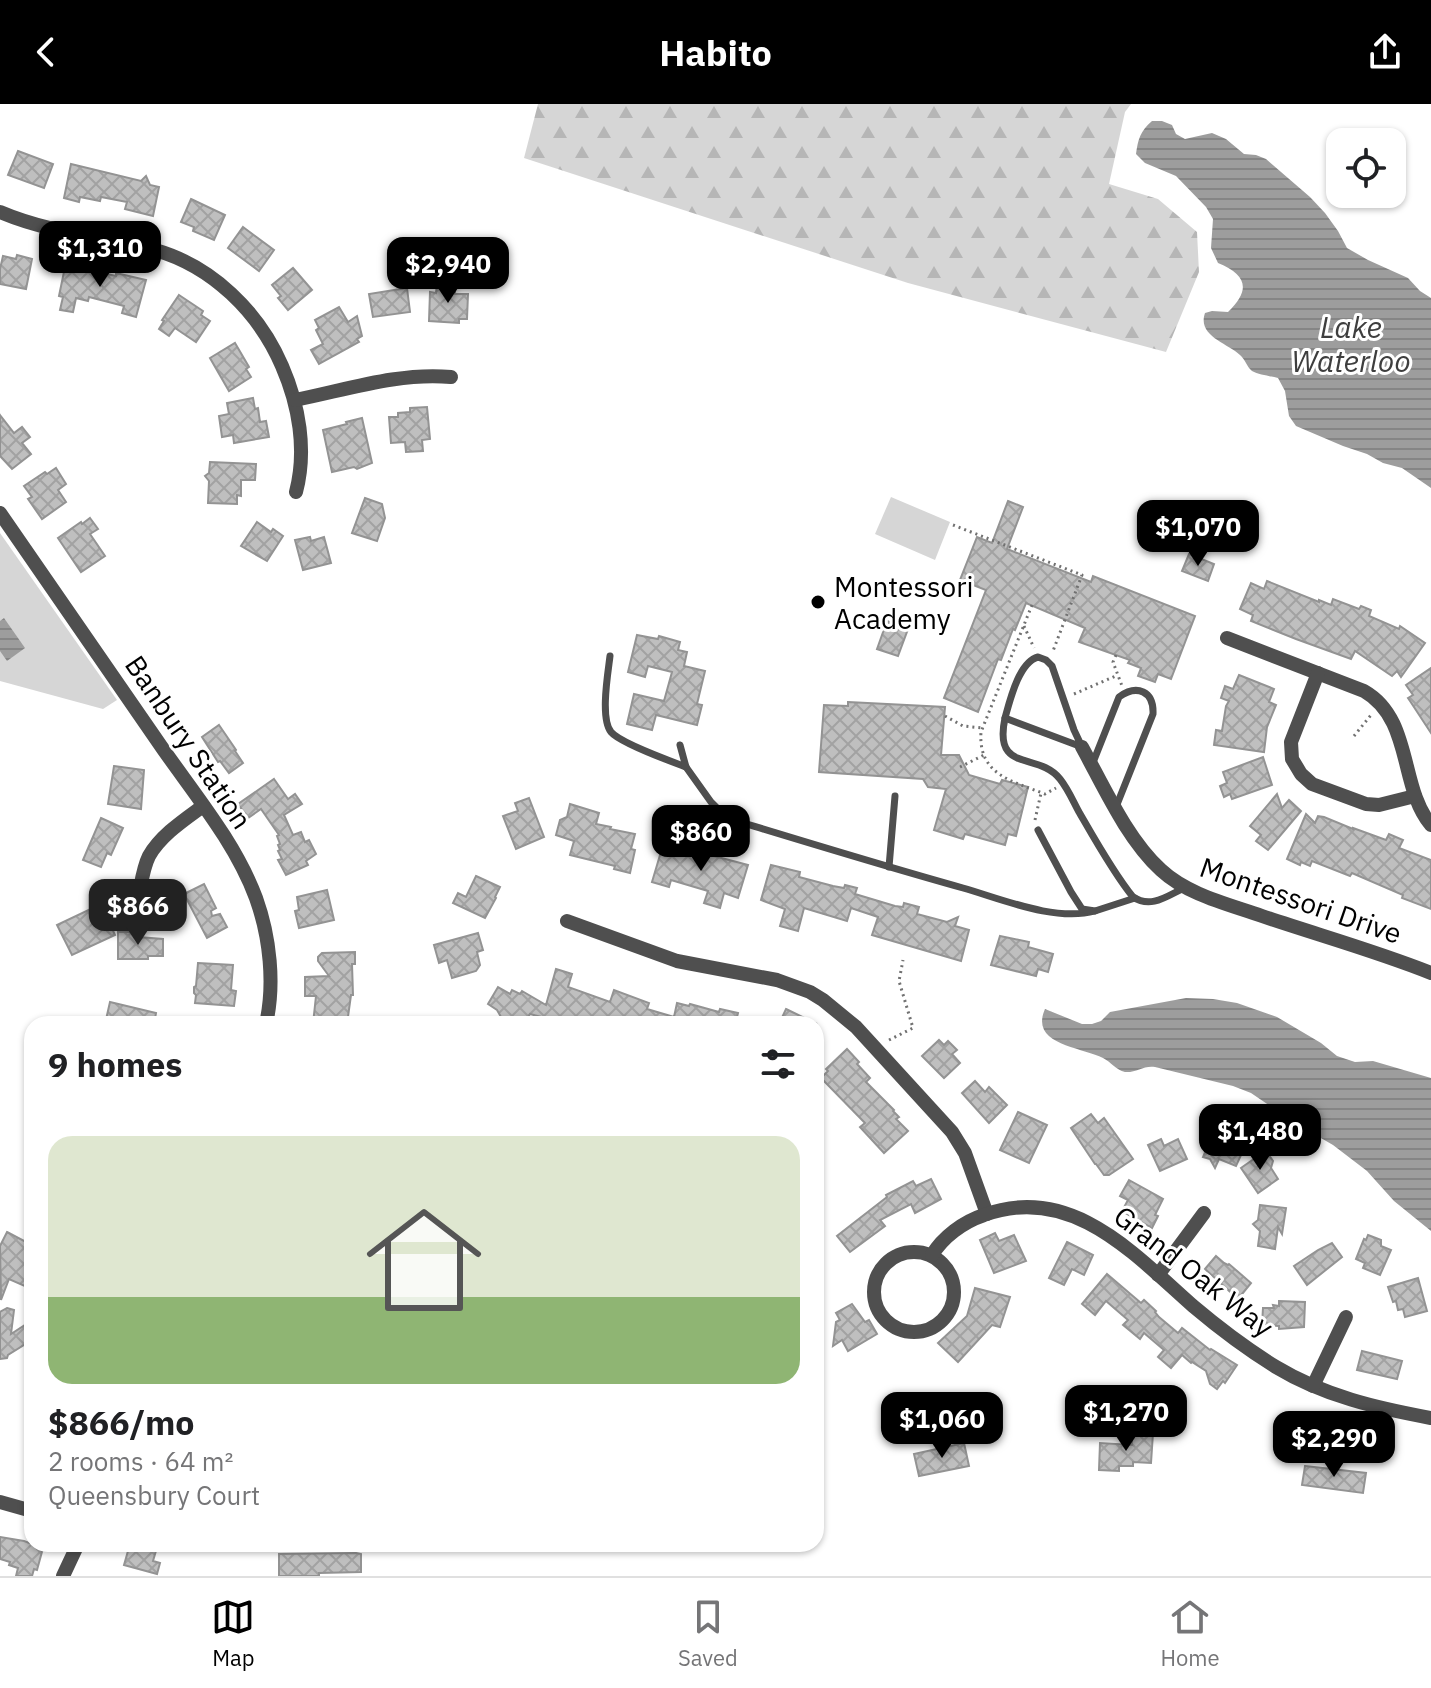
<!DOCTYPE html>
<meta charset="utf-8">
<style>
:root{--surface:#fff;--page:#f2f2f2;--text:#202124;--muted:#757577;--line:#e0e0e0;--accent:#000}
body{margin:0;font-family:"IBM Plex Sans",sans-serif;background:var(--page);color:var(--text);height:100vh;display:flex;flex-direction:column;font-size:30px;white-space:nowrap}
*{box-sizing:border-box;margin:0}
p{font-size:26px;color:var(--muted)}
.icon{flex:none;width:44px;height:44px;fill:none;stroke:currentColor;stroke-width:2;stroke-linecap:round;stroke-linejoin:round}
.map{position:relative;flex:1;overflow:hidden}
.details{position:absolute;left:24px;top:912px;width:800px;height:536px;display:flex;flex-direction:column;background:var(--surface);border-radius:24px;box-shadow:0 2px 6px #0004}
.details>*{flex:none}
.fabs{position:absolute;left:1326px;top:24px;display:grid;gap:16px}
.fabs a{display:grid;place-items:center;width:80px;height:80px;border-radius:16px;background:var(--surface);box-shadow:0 2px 6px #0004;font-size:40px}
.price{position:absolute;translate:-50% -68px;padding:0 18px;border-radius:16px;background:var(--accent);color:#fff;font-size:26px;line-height:52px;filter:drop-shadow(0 2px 4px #0008)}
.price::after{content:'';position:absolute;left:50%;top:48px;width:24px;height:18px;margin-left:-12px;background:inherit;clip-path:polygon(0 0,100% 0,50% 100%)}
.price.on{background:#222;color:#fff}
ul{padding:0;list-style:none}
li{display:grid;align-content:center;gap:16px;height:424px;padding:0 24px}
li span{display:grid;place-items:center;height:248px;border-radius:24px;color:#555}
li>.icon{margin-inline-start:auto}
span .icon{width:144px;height:144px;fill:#fffc;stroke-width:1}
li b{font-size:34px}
h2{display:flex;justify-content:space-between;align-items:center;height:96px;padding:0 24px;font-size:34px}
header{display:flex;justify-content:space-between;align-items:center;height:104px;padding:0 24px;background:var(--accent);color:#fff;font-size:36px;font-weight:700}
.tabs{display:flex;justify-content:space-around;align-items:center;height:112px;border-top:2px solid var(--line);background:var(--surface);font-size:22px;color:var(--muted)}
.tabs a{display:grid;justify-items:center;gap:4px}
.tabs .on{color:var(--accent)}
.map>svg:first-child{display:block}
.forest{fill:url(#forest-firs)}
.park{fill:#d6d6d6}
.water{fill:url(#water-rules)}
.building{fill:url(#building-cross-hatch);stroke:#939393;stroke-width:2}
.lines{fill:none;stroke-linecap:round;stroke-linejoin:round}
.path{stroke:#717171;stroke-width:3;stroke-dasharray:2 4;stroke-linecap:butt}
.service{stroke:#4f4f4f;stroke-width:7}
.minor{stroke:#4f4f4f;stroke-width:14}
.poi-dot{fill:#000;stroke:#fff;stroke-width:3}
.labels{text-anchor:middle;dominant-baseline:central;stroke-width:6;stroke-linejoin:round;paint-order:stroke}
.poi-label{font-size:28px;fill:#000;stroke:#fff;text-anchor:start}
.street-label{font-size:28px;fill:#000;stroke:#fff}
.water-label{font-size:30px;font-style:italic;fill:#3e3e3e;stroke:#fff}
</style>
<header><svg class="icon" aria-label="back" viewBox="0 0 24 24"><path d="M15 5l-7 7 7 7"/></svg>Habito<svg class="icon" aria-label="share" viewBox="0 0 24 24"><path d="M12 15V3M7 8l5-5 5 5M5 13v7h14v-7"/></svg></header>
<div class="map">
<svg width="1431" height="1472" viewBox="0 0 1431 1472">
<defs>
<pattern id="forest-firs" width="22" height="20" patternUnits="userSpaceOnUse" patternTransform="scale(2)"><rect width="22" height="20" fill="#d6d6d6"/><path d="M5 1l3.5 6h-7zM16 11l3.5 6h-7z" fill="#b6b6b6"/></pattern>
<pattern id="water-rules" width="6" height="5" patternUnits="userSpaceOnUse" patternTransform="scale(2)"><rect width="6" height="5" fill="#9d9d9d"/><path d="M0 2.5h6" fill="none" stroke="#858585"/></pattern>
<pattern id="building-cross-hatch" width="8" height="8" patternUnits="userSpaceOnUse" patternTransform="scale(2)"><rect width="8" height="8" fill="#bfbfbf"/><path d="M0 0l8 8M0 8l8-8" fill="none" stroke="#a2a2a2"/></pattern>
</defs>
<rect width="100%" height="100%" fill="#fff"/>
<!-- forest -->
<polygon class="forest" points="538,0 1131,0 1125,8 1109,80 1158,95 1197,128 1199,168 1166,248 908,179 524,54"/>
<!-- park -->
<g class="park">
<polygon points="891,393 950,418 935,456 875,430"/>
<polygon points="0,429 117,596 103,605 0,577"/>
</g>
<!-- water -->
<g class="water">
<path d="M1152 17H1162L1172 21 1176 30 1185 35 1212 29 1226 35 1244 50 1256 51 1266 55 1310 93 1325 109 1338 127 1347 144 1368 156 1408 174 1420 187 1431 194V384L1402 364 1383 359 1367 350 1343 342 1296 322 1289 312 1285 287 1278 274C1271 272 1259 271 1252 267 1247 263 1245 255 1240 251 1227 239 1197 232 1205 209L1212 207 1228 208C1251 186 1247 171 1218 159L1211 144 1213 115 1206 103 1176 72 1145 59 1136 50C1138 36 1140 27 1152 17Z"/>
<polygon points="4,514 25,544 7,557 0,547 0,517"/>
<path d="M1186 894 1213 895 1237 899 1277 913 1321 939 1337 952 1355 958 1373 957 1431 974V1127L1394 1097 1367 1067 1333 1041 1300 1022 1251 989 1233 982 1155 963C1144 961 1136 969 1125 968 1116 966 1111 958 1103 954 1082 943 1029 941 1045 905L1082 920H1092L1101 917 1110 908Z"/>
</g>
<!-- building -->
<g class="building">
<polygon points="18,47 53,60 44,84 8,71"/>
<polygon points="71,60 141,77 146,72 150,81 159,83 153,112 125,105 127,98 101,93 100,97 80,93 79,98 64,94"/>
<polygon points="191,95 225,111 214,136 193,127 194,123 181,118"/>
<polygon points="243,123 274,146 259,167 228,144"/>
<polygon points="17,151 32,155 26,185 0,180 0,165 3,152 16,155"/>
<polygon points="66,158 81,161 80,164 116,172 116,169 146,176 136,213 122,209 124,202 89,193 88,197 76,194 73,208 60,206 63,193 59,192"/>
<polygon points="293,164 312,186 288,206 278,194 281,192 272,181"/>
<polygon points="437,179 455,180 455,190 468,190 467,215 459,215 459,219 429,217 430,188 436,189"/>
<polygon points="407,184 410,208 373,213 369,190"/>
<polygon points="179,191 203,207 201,211 210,217 196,238 175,224 169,232 159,225 164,217 162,216"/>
<polygon points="339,203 348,218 357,212 362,232 357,235 359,238 319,260 311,246 323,240 316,226 319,224 315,216"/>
<polygon points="235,239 249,263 246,265 251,273 229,287 210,254"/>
<polygon points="253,294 255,305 258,304 260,318 266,317 269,333 234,339 233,331 222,333 219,312 229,310 227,299"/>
<polygon points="427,303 430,335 422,336 423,347 406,348 405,338 391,339 389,313 398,313 398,309 410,308 410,304"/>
<polygon points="0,311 14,329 22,323 30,333 22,339 31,350 12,365 0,352"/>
<polygon points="362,314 372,359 357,365 354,363 332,368 323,326 347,320 346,318"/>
<polygon points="210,358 256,360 255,376 241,376 241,392 237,391 237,400 208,399 209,377 205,372 209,369"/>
<polygon points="56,364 66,380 58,386 66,398 42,415 28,395 32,393 24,382 45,368 47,370"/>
<polygon points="365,394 382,400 385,414 377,437 352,429"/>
<polygon points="1008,397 1023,403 1007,445 1091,478 1093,472 1195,512 1171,575 1158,570 1155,578 1138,572 1141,564 1128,559 1130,556 1079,538 1085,524 1026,499 1015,526 1013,525 1001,556 998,555 978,608 944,594 986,486 960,476 977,433 992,439"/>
<polygon points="90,414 98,425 90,430 105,452 81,468 58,434 81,418 82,420"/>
<polygon points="257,418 271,428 273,425 283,432 267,457 241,442"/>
<polygon points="310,433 311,437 324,433 331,459 303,466 295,436"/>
<polygon points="1189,450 1214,460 1208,477 1182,467"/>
<polygon points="1267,477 1319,498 1319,496 1331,501 1333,495 1359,505 1361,502 1371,506 1369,512 1399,525 1400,522 1425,539 1401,573 1397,567 1392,572 1355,547 1351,555 1296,535 1251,517 1253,511 1240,505 1251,479 1264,485"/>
<polygon points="887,517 908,525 898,552 877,545"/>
<polygon points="637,531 658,535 659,532 680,538 678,546 687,548 684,562 705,567 697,600 702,601 697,621 656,611 652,626 627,620 634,590 664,597 672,568 648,562 645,573 628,568"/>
<polygon points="1431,564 1431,629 1410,597 1408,594 1413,591 1406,581"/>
<polygon points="1239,571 1274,585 1269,598 1276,601 1267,623 1264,648 1214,641 1216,626 1222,627 1226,602 1229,597 1221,594 1225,582 1233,585"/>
<polygon points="848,598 945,603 941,651 959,651 969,671 1000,680 1002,676 1028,683 1016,732 1008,730 1005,741 965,730 963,735 934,726 946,685 928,683 923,675 819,668 824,601 848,602"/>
<polygon points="219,621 236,646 235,647 243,659 229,669 220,657 218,658 202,633"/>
<polygon points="1263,653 1272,681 1232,695 1230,690 1224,693 1220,682 1227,679 1223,668"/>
<polygon points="114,662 144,666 141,705 108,700"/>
<polygon points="274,675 288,695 295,690 302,700 284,711 293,731 301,728 305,738 309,736 316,750 306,757 308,761 286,771 278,756 282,755 278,747 280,746 278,741 280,740 277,732 279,731 261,705 248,714 238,700"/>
<polygon points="1277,690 1282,704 1289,696 1301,707 1268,746 1256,737 1261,731 1250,722"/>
<polygon points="529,694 544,733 516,745 503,712 518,707 515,699"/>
<polygon points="570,700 599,709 596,720 611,723 610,725 635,730 631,745 635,746 630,769 614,765 615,762 570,751 574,737 556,731 560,716 567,713"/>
<polygon points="1306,710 1315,719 1318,712 1324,713 1353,725 1353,724 1386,736 1389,730 1403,736 1399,744 1431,756 1431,805 1402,794 1403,791 1352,769 1350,772 1312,757 1310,762 1301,758 1300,761 1287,755"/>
<polygon points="101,714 123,724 111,751 107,749 101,763 83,756"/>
<polygon points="663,741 691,749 692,746 695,747 748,761 738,794 724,789 720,804 704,799 708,787 671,776 669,783 652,778"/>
<polygon points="771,761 800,768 799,773 833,782 844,784 845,781 857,784 855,790 895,802 903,803 904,799 919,803 917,810 947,818 958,813 955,822 969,826 961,857 872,831 878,813 851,804 847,817 804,804 798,827 780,822 785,805 761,796"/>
<polygon points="476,772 500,783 495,793 496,794 485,814 453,799 458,789 466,793"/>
<polygon points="204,780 216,804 211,807 212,812 220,810 227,823 207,834 184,790"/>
<polygon points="327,786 334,816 299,824 295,807 299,806 297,793"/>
<polygon points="101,800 115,831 72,851 57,821"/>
<polygon points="118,828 138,828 138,833 163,835 163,852 148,852 148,855 118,855"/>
<polygon points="478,829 483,846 477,848 480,861 476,867 452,874 447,856 439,859 434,841"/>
<polygon points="1000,832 1029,838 1028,843 1053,850 1048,868 1038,865 1036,872 991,861"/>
<polygon points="355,848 355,860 352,860 353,891 351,891 347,920 313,920 316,892 305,892 305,873 329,872 318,857 318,853 322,849"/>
<polygon points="198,859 233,861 231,886 236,887 234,902 195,899 196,891 194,889 194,883 196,882"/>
<polygon points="556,865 572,870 568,883 610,898 614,886 649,899 647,905 674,913 677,899 689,902 690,900 719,908 720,905 738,909 737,913 750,916 749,920 555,920 556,917 530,910 524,920 518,920 501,913 497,906 488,900 498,883 510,890 512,886 520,890 522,887 546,901"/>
<polygon points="110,898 156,909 154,920 105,920"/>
<polygon points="786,905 817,920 779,920"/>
<polygon points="939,936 944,941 948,937 957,946 952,950 960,959 944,974 922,952"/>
<polygon points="847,945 859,958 857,960 870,974 866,978 894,1006 893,1007 899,1013 896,1015 908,1027 884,1049 860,1023 865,1019 821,974 828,967 826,965"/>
<polygon points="975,977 985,988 989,983 1007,1001 989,1019 962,989"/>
<polygon points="1018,1008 1047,1021 1029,1059 1000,1046"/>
<polygon points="1091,1010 1098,1019 1104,1014 1133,1055 1109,1071 1104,1071 1096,1060 1095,1060 1071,1024"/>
<polygon points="1236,1022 1241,1035 1247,1038 1236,1062 1219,1055 1215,1064 1210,1055 1203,1053 1215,1024 1225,1028"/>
<polygon points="1161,1035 1164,1042 1178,1035 1187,1055 1160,1067 1148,1041"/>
<polygon points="1261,1050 1264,1053 1268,1050 1273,1057 1271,1064 1278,1075 1258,1089 1241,1064"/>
<polygon points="931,1075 941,1095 915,1109 911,1100 880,1116 885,1122 850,1148 837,1132 887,1093 886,1091 913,1077 916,1082"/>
<polygon points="1129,1076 1163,1095 1155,1111 1158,1112 1152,1124 1122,1107 1128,1096 1120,1092"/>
<polygon points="1260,1101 1286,1104 1282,1130 1278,1123 1275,1145 1258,1142 1260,1127 1253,1120 1258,1116"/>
<polygon points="7,1128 32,1141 32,1173 27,1183 9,1175 1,1196 0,1142"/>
<polygon points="995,1129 999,1137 1014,1131 1026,1157 994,1169 980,1136"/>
<polygon points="1368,1131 1381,1136 1381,1142 1391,1146 1380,1171 1363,1164 1365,1159 1356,1155 1364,1135 1366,1136"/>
<polygon points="1067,1138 1093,1151 1084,1171 1072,1165 1064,1181 1049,1174"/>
<polygon points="1332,1139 1342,1153 1307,1181 1294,1162 1318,1146"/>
<polygon points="1216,1152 1224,1159 1228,1161 1229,1160 1251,1179 1238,1195 1205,1165"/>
<polygon points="1107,1170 1141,1199 1144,1196 1156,1207 1155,1208 1159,1213 1178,1229 1182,1224 1210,1246 1211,1245 1237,1261 1225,1279 1223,1277 1217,1285 1210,1280 1206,1267 1192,1258 1191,1259 1182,1251 1171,1264 1158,1253 1164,1246 1144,1229 1140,1235 1123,1221 1128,1216 1106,1197 1095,1211 1082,1200"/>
<polygon points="1418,1174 1427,1207 1405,1213 1403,1205 1398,1206 1396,1197 1393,1198 1388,1183"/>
<polygon points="975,1184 1010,1193 1000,1223 992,1221 958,1258 938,1239 967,1212"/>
<polygon points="1279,1197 1305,1198 1304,1223 1279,1225 1279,1222 1262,1221 1263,1204 1274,1204 1273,1201 1279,1202"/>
<polygon points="852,1200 865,1218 869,1216 877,1230 848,1247 842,1236 833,1242 836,1218 840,1216 836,1209"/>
<polygon points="7,1204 14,1206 11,1230 28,1219 32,1227 32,1236 8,1251 7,1254 0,1255 0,1208"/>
<polygon points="1362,1247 1402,1257 1397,1275 1357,1266"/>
<polygon points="1132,1328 1153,1329 1151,1359 1133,1358 1133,1362 1119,1362 1119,1367 1099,1366 1100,1339 1132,1341"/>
<polygon points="964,1339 969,1362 919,1372 914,1350"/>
<polygon points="1305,1362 1366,1369 1363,1389 1302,1381"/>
<polygon points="0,1433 24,1437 43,1444 37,1466 34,1465 32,1472 16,1472 18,1464 9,1461 10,1458 0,1455"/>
<polygon points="130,1440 158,1440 153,1457 160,1459 157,1470 124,1461"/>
<polygon points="356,1449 361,1450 361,1468 319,1469 319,1472 279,1472 279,1450"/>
</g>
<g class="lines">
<!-- path -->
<g class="path">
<polyline points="953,421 1082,471 1053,547"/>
<path d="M1032 501 981 628C978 671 1012 677 1045 690L1056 684"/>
<polyline points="1024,522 1034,544"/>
<polyline points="1116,551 1113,558 1122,582"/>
<polyline points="1074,590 1118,571"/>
<polyline points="945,612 963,622 983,624"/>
<polyline points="1354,632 1371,611"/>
<polyline points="960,663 984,651"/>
<polyline points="1035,716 1041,689"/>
<polyline points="889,936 913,924 899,877 903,856"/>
</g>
<!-- service -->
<g class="service">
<path d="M610 552C608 569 600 614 611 628 620 639 670 657 686 663"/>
<path d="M1038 553 1046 556 1052 562 1074 626 1082 643 1005 614C1010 596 1019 558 1038 553Z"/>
<path d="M1005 614C993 670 1038 647 1060 675 1068 685 1073 697 1079 708 1094 734 1114 770 1133 793 1151 805 1167 792 1184 784"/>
<path d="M680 641 686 663 711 698 727 714C806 738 884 762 963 784 1002 795 1055 818 1095 807"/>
<path d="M1092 661 1119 593C1137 580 1154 587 1153 610L1116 703"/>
<polyline points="1038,726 1071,788 1082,805 1095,807 1135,794"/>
<polyline points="889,763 895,692"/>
</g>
<!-- minor -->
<g class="minor">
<path d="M0 108C49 129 103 133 155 146 212 162 259 208 282 262 299 301 307 346 296 388"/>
<path d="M295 296C346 286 399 268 451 273"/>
<path d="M0 409C54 488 109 566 163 645 196 692 236 740 256 794 270 833 275 880 266 920"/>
<path d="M1227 534 1364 587C1413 615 1399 683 1431 721"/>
<polyline points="1318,569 1291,638 1292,655 1301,670 1312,680 1366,700 1379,701 1415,692"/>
<path d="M1082 643C1104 683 1127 735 1161 766 1188 791 1228 800 1262 812 1318 831 1376 847 1431 869"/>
<path d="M140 785C142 774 144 762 149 752 161 731 184 716 203 702"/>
<polyline points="567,817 677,857 777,876 810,888 823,896 856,923 952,1028 965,1049 987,1110"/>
<circle cx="914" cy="1188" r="40"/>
<path d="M932 1151C943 1133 963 1118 984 1111 1071 1079 1134 1150 1193 1202 1219 1224 1247 1245 1276 1263 1324 1292 1377 1304 1431 1314"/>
<polyline points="1158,1171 1204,1109"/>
<polyline points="1313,1282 1346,1213"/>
<polyline points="0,1398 32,1407"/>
<polyline points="63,1472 78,1440"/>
</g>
</g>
<!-- markers -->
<circle class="poi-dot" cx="818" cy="498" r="8"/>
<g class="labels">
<!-- poi labels -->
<g class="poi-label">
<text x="834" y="482">Montessori<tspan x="834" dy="32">Academy</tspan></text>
</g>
<!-- street labels -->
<g class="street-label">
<text transform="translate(189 638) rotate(56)">Banbury Station</text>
<text transform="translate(1301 796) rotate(19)">Montessori Drive</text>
<text transform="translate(1194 1167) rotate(38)">Grand Oak Way</text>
</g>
<!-- water labels -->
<g class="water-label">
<text x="1351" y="222">Lake<tspan x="1351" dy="34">Waterloo</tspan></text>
</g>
</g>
</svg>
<div class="fabs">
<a><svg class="icon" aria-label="locate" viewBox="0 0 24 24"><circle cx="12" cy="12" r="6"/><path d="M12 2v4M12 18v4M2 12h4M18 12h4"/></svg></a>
</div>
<b class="price" style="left:100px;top:185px">$1,310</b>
<b class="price" style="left:448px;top:201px">$2,940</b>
<b class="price" style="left:1198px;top:464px">$1,070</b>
<b class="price" style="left:701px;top:769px">$860</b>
<b class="price on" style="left:138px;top:843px">$866</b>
<b class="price" style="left:1260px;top:1068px">$1,480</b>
<b class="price" style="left:1126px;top:1349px">$1,270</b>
<b class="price" style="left:942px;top:1356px">$1,060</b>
<b class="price" style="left:1334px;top:1375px">$2,290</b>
<section class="details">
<h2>9 homes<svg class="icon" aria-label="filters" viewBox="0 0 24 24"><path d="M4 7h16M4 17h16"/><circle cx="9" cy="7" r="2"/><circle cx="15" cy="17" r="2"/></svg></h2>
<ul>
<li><span style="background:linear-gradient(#dfe7d0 65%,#8fb573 0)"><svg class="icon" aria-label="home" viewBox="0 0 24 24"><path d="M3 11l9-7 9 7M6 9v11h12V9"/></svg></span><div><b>$866/mo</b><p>2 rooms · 64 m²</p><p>Queensbury Court</p></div></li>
</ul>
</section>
</div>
<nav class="tabs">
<a class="on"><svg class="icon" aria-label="map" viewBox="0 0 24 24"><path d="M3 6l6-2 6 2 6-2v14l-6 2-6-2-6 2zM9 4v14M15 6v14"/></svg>Map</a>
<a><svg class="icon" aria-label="saved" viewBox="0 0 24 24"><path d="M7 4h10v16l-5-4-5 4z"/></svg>Saved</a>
<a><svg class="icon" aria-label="home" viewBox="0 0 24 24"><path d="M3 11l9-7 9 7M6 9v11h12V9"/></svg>Home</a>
</nav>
